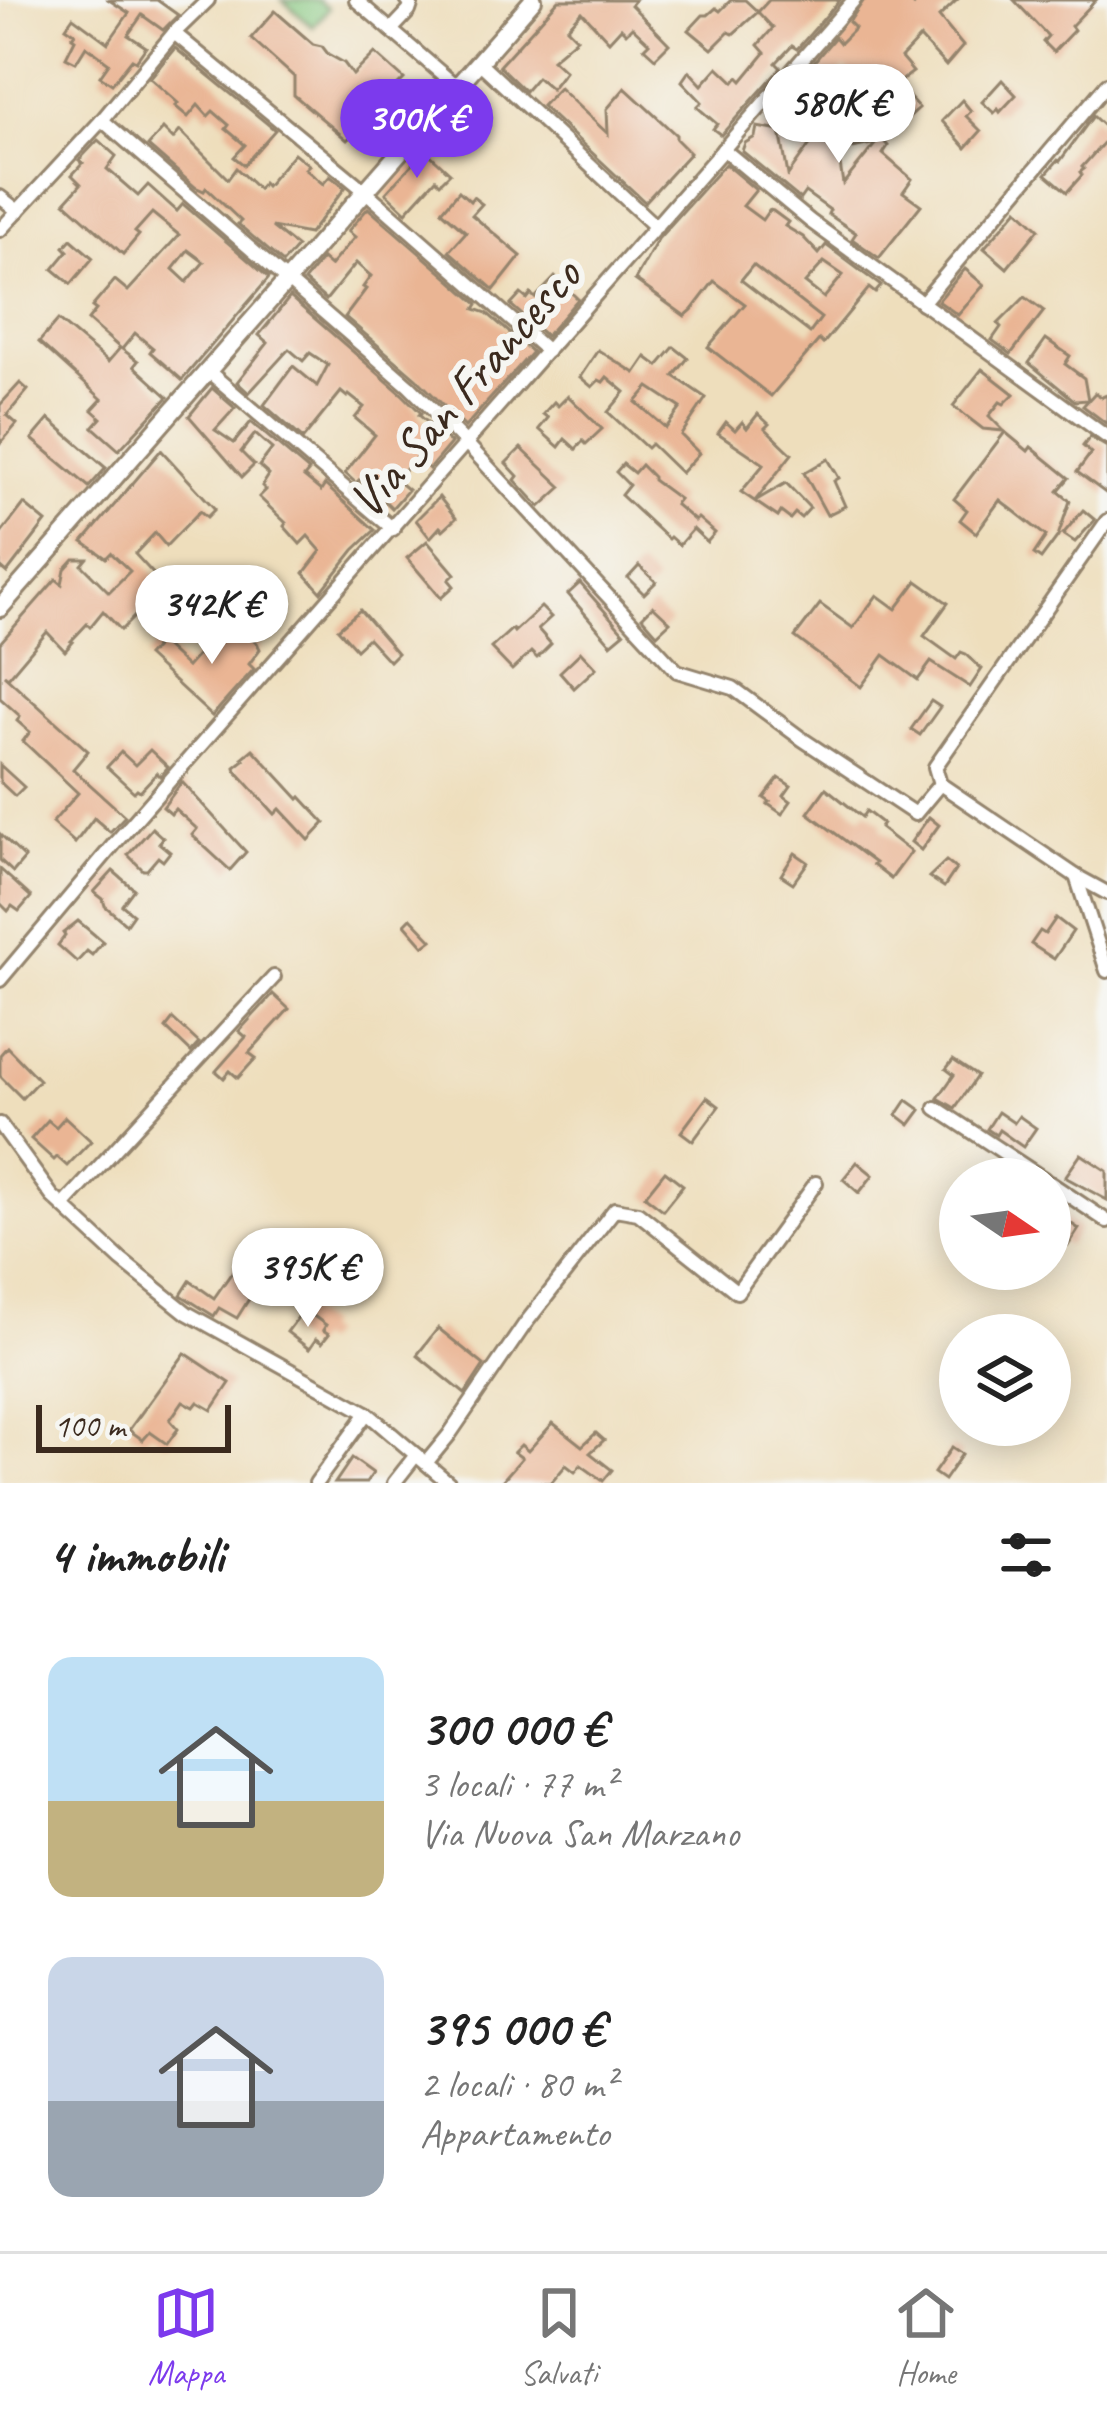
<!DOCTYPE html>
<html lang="it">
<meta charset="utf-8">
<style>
:root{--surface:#fff;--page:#f2f2f2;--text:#222;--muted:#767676;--line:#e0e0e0;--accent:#7c3aed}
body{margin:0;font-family:Caveat,sans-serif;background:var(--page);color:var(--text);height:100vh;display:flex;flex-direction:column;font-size:45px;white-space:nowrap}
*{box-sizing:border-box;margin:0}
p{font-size:39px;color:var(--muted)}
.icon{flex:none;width:66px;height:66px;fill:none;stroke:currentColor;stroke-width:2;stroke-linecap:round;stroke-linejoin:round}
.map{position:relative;height:1483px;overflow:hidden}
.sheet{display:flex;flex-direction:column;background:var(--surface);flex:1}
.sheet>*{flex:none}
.needle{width:78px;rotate:103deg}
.fabs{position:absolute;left:939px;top:1158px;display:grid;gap:24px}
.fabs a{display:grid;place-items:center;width:132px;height:132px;border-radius:50%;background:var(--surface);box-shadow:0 6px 30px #0003;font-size:60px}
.scale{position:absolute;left:36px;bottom:30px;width:195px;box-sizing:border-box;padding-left:12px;border:6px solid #3b2a1e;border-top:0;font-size:33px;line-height:42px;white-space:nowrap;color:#3b2a1e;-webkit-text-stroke:9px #f6f6f2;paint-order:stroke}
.price{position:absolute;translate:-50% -102px;padding:0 27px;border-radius:42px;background:#fff;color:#222;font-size:39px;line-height:78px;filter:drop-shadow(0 3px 6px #0008)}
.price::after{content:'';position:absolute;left:50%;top:72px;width:36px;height:27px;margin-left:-18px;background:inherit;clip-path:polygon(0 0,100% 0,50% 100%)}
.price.selected{background:var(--accent);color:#fff}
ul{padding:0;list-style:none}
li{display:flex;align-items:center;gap:36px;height:300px;padding:0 48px}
li span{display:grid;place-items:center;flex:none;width:336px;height:240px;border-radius:24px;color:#555}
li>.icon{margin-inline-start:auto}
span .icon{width:144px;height:144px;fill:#fffc;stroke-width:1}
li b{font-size:51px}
h2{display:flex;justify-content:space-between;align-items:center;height:144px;padding:0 48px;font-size:51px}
.dock{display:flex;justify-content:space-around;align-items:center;height:168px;border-top:3px solid var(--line);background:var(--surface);font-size:33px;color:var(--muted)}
.dock a{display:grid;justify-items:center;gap:6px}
.dock .selected{color:var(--accent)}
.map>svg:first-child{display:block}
.green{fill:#87c880;stroke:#61794f;stroke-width:3}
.building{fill:#eab594;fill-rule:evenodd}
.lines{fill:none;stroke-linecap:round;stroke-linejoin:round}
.minor-casing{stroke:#94846d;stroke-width:18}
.major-casing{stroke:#94846d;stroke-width:22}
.minor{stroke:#fff;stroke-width:12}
.major{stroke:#fff;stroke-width:16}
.labels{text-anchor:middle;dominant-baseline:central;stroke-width:12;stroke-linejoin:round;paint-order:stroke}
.street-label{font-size:51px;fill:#3b2a1e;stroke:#f6f6f2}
</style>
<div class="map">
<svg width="1107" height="1483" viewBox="0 0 1107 1483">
<rect width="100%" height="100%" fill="#f6f6f2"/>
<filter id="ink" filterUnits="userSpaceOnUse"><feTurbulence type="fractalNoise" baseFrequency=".00833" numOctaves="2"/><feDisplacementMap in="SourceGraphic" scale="24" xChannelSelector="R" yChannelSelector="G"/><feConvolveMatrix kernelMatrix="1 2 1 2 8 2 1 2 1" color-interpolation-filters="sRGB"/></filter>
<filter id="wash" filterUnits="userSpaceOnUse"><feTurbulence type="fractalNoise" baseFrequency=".004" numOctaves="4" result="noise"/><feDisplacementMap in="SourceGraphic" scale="48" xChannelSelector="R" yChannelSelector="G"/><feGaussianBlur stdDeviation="2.7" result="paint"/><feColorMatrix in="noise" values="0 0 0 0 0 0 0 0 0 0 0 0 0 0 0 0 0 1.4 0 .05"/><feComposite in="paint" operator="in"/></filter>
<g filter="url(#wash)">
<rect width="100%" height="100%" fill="#eedebc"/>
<!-- green -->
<polygon class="green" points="282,0 318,0 328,9 313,27"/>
<g id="blocks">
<!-- building -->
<g class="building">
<polygon points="109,0 157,0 178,15 163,30 142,15 128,35 146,47 136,61 132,59 112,84 100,76 109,63 86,46 76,62 66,57 75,39 72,37 75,33 66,27 73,17 108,43 129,13"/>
<polygon points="559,0 635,0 631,5 669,44 655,58 644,48 649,43 632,27 626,33 621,28 609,41 582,12 567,28 577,38 552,59 565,71 551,89 537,77 525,91 499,66"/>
<polygon points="731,0 745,0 758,12 733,34 729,32 712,49 689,30 703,15 708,15 716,8 720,11"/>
<polygon points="769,0 840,0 797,49 792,46 776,63 781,68 721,135 713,129 717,124 697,107 702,102 682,81 689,71 702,85 718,67 734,82 738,77 742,81 765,53 758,45 773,28 758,12"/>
<polygon points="864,0 908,0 914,5 918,0 957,0 939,17 963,46 946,66 920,38 901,58 913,72 897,84 919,108 909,117 870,75 867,80 862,74 856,79 845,68 833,80 813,63 835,37 840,43 855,28 849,22"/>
<polygon points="1014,0 1096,0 1071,26 1074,30 1053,52 1043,42 1048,36"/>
<polygon points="275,11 313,44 322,46 328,54 344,63 353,75 375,53 404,79 396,87 399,89 347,140 294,95 294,77 251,38"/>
<polygon points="175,48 275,130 244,165 234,157 245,145 226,129 229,125 213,111 208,116 198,105 188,117 175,106 178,103 150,78"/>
<path d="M801 77 846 108 850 104 888 146 883 154 912 179 903 192 921 205 879 258 852 239 856 233 828 214 830 210 805 192 800 199 742 151 745 143 755 137 757 127 780 131 788 175 813 140 771 110ZM876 143 843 184 838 151Z"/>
<polygon points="1002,80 1016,95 1000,112 998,109 994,113 982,102"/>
<polygon points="559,88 608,134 607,109 625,88 676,135 676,139 690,153 645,202 542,106"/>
<polygon points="962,100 971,111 966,116 981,131 966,148 942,121"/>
<polygon points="1093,116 1107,129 1107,139 1082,167 1084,169 1080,172 1082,175 1067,192 1046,174 1058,160 1060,161"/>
<polygon points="163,129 173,139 180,131 228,179 236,168 258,189 263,183 266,186 294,153 309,165 305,169 323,184 330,176 345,188 309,234 272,227 297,247 283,263 238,224 241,221 206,188 204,191 195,187 148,146"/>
<path d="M98 140 116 156 107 169 138 196 148 185 177 211 183 204 269 278 182 380 150 352 153 348 135 333 122 349 138 361 134 366 168 397 119 450 93 427 101 418 92 410 102 399 39 342 58 320 108 362 120 348 88 320 96 310 92 307 115 280 128 291 179 235 152 213 135 232 139 235 123 254 65 202 81 184 72 175 83 163 79 160ZM188 250 204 262 187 282 173 269Z"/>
<polygon points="425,150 450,173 440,183 436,179 406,212 386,193"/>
<path d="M725 164 756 190 743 206 762 220 769 210 773 211 788 222 785 226 803 237 819 254 826 245 881 286 875 293 869 288 823 344 819 340 771 396 708 347 745 304 714 281 692 310 685 316 635 280 658 239ZM824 262 843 275 824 298 805 283ZM753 265 821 318 810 333 741 280Z"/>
<polygon points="459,191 470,201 473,197 482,204 472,215 521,256 494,290 449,251 466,232 442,211"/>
<polygon points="368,208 478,304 475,309 487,313 532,352 465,427 416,378 345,317 366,289 363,287 371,276 356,263 326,300 304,281 322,259 330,266 355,237 348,231"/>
<polygon points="1018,209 1039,229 1007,268 984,248"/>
<polygon points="71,239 93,258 71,284 53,269 68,251 64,247"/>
<polygon points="965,269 984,285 958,315 938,301"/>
<polygon points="555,277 578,299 546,336 511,305 521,294 527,299 531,294 535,298"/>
<polygon points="290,297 402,394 421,413 419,415 451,443 429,469 417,457 396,480 408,490 392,508 385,501 382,504 359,480 356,483 345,473 375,435 355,418 364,407 349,395 347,397 341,392 303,439 264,405 293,366 317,386 328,365 310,353 303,361 289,349 249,393 237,382 268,343 259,335"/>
<polygon points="1025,297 1044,311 1011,354 992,340 1001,327 998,324"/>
<polygon points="1046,339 1070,356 1065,364 1084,378 1088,400 1075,401 1029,363"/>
<path d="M674 347 688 358 674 376 706 398 681 435 699 453 681 473 651 444 647 448 608 412 625 392 607 377 603 382 599 380 592 387 580 377 598 350 635 373 646 357 658 366ZM649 387 681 408 666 428 636 402Z"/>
<polygon points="982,369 1014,394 1004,404 1000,402 989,416 1004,431 983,429 953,406"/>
<polygon points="20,383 28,390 7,415 17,424 0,444 0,405"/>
<polygon points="212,388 235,408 215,430 234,443 251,422 309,471 304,477 321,491 325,485 375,530 354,550 321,592 304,573 321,551 308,536 300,544 284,526 286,523 259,497 266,490 262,486 269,475 259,466 272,449 255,434 241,452 254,465 242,477 189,416"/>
<polygon points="1095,393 1102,397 1107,395 1107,424 1083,406"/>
<polygon points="568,396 602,429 586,444 583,441 576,449 565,439 559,447 539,429 548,418 543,414 554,402 558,406"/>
<polygon points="758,414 769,424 765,428 792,454 755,501 786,483 810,508 801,518 795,513 790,519 781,512 778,517 741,492 764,464 718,433 726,422 735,430 742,422 747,428"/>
<polygon points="49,419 106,468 89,487 32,439"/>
<polygon points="1005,432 1028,451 1031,447 1069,478 1058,491 1070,501 1058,536 1041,559 1034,554 1046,536 1000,500 976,533 960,520 967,510 954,499"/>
<polygon points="1090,437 1107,447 1107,494 1077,472 1091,453 1083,446"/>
<polygon points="521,448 562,487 540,507 515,480 518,476 506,463"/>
<polygon points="161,450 215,509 207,517 200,511 166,546 155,533 135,554 171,593 169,595 176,603 156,623 143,608 121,630 103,611 90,627 87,624 71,641 73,642 65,651 47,632 8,678 4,675 88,751 73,769 125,816 110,832 94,818 75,843 52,823 78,793 23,741 30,732 17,721 20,716 0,698 0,643 56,579 62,584 65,569 74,559 87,559 82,565 109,592 130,571 111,553 106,558 83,542"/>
<polygon points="828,459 839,478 834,481 845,506 827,515 804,473"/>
<polygon points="623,464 634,473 641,465 653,477 653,480 679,499 675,504 695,521 698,518 715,533 707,542 693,529 679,545 670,537 668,539 621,495 629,485 616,472"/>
<polygon points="439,497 456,518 443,530 440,527 430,538 416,520"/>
<polygon points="24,504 46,522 7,573 0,567 0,535"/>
<polygon points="1083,510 1095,520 1075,542 1063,534"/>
<polygon points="427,541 455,574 449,580 454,586 441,598 407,558"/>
<polygon points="639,566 656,582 644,594 628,578"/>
<polygon points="917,581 948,603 924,636 956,659 961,652 966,654 982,669 970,687 931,662 918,680 884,655 861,687 795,637 820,604 853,628 877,595 896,609"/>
<polygon points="580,583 624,633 611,644 568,594"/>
<polygon points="653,606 670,622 657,634 642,617"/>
<polygon points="541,607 551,617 538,629 551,644 537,658 531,652 512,670 491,648 512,629 514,632"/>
<polygon points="360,610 397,653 389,661 368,638 356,649 338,629"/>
<polygon points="234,621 257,643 260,649 249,664 254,669 212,716 147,656 160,642 187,667 217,633 219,635"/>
<polygon points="581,652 596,668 574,688 560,672"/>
<polygon points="931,701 940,707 920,735 911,729"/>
<polygon points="253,749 299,799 301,797 325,823 309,840 280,809 275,814 236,771 235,767 244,760 242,758"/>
<polygon points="150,750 168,767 160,776 157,773 140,791 137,789 134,792 107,767 121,752 135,765"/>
<polygon points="0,765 24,787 15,796 0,782"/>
<polygon points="779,778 791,786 784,796 791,801 782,814 768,804 770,802 764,798"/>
<polygon points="182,782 246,852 230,870 192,835 197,829 175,809 171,814 163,807"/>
<polygon points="826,788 862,817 866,811 883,824 880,828 911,852 891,879 873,865 875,863 808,813"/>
<polygon points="929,817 939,825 921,850 911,842"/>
<polygon points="152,828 163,838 159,843 170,852 163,861 158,857 147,870 143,870 128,855"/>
<polygon points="0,834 25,858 13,872 0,860"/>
<polygon points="795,853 808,862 793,883 781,875"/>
<polygon points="946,861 956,869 944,887 929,877"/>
<polygon points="0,869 31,897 19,911 12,906 8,911 0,903"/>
<polygon points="113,871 134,889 122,905 133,914 126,924 105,906 103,899 94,892"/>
<polygon points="411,918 432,940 424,946 405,924"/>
<polygon points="1056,918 1073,931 1054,959 1031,944 1040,931 1045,934"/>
<polygon points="78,921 103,942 92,955 87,951 77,962 58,945 65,936 63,933"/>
<polygon points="273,994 289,1009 249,1053 256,1058 238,1078 230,1071 224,1078 216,1071 246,1037 239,1031"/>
<polygon points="173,1019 199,1043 191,1052 166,1028"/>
<polygon points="7,1047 39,1080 22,1098 0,1076 0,1055"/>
<polygon points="953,1060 977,1076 955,1108 938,1098 954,1075 946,1069"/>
<polygon points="707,1097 719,1106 693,1141 681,1132"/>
<polygon points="907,1100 921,1110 910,1125 897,1115"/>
<polygon points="998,1112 1014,1123 1019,1116 1036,1128 1023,1147 999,1130 996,1135 987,1129"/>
<polygon points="65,1117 91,1141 67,1166 57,1157 54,1160 31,1139 48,1120 56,1127"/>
<polygon points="1081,1154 1107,1171 1107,1200 1065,1177"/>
<polygon points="857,1162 873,1175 859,1193 843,1179"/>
<polygon points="665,1171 683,1185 663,1210 645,1196"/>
<polygon points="1050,1209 1079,1229 1068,1246 1050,1234"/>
<polygon points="246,1252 269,1267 237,1318 219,1308 214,1316 181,1295 190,1281 214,1298"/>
<polygon points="304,1309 326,1325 323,1330 329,1334 322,1343 316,1339 309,1349 287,1332"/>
<polygon points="438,1328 484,1365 465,1394 417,1355"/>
<polygon points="185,1353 230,1383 212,1410 198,1402 194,1407 183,1401 170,1420 178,1429 167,1444 150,1432 143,1440 129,1430"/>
<polygon points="553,1423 582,1446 596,1433 604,1440 590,1453 612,1470 603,1481 581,1465 575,1472 566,1465 551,1483 500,1483 522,1458 514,1452 521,1445 528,1451"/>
<polygon points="952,1447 962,1454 944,1480 934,1473"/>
<polygon points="352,1458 373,1473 366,1483 335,1483"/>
</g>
</g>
</g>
<g filter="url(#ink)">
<use href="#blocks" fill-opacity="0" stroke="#94846d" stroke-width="3"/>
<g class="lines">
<!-- minor casing -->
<g class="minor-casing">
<g id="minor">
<polyline points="356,0 456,86"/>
<polyline points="391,30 409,11 411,5 407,0"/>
<polyline points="174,33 365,191 547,351"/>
<polyline points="478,61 656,227"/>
<polyline points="102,120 409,386 466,443 677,671 733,688 802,739 915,814 940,784"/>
<polyline points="723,149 810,221 1107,437"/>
<polyline points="0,197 18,211"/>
<polyline points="0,230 102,120 174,33 208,0"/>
<polyline points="922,303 1107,84"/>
<polyline points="208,371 393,529"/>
<polyline points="1107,521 935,767 940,784 1076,876 1107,893"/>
<polyline points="1076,876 1107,971"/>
<polyline points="0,980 115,843 854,0"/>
<polyline points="936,1108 1044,1179"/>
<polyline points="0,1124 52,1196 121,1260 187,1313 367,1413 449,1483"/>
<polyline points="1050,1183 1107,1221"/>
<polyline points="63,1206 274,977"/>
<polyline points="426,1463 449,1435 525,1324 615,1209 638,1213 737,1292 816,1183"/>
<polyline points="316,1483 367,1413"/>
<polyline points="394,1483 416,1455"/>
</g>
</g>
<!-- major casing -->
<g class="major-casing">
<polyline id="major" points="0,608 533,0"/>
</g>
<!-- minor -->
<use href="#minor" class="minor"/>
<!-- major -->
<use href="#major" class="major"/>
</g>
</g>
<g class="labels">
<!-- street labels -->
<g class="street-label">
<text transform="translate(464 388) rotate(-49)">Via San Francesco</text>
</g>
</g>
</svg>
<div class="fabs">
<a><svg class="needle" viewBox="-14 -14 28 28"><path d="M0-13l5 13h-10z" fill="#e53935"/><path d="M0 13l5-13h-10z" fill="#767676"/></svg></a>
<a><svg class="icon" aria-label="layers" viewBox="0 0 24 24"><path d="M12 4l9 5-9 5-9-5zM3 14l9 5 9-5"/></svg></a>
</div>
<div class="scale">100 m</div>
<b class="price" style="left:839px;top:166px">580K €</b>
<b class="price selected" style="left:417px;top:181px">300K €</b>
<b class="price" style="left:212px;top:667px">342K €</b>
<b class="price" style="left:308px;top:1330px">395K €</b>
</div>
<section class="sheet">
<h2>4 immobili<svg class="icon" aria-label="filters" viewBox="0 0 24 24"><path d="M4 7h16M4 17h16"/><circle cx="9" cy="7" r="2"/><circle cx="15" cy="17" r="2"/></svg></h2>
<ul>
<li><span style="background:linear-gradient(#bfe0f5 60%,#c2b280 0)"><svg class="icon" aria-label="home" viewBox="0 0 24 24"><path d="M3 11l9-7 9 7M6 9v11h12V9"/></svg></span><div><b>300 000 €</b><p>3 locali · 77 m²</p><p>Via Nuova San Marzano</p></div></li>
<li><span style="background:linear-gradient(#c9d6e8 60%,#9aa5b1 0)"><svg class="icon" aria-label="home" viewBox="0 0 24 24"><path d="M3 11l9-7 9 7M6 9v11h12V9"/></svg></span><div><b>395 000 €</b><p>2 locali · 80 m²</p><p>Appartamento</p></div></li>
</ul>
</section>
<nav class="dock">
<a class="selected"><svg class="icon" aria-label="map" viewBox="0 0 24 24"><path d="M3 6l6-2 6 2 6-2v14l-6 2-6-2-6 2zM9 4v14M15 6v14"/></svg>Mappa</a>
<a><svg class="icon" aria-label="saved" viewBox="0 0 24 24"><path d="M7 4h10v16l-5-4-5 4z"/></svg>Salvati</a>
<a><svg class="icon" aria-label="home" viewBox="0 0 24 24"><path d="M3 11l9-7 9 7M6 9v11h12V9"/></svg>Home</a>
</nav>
